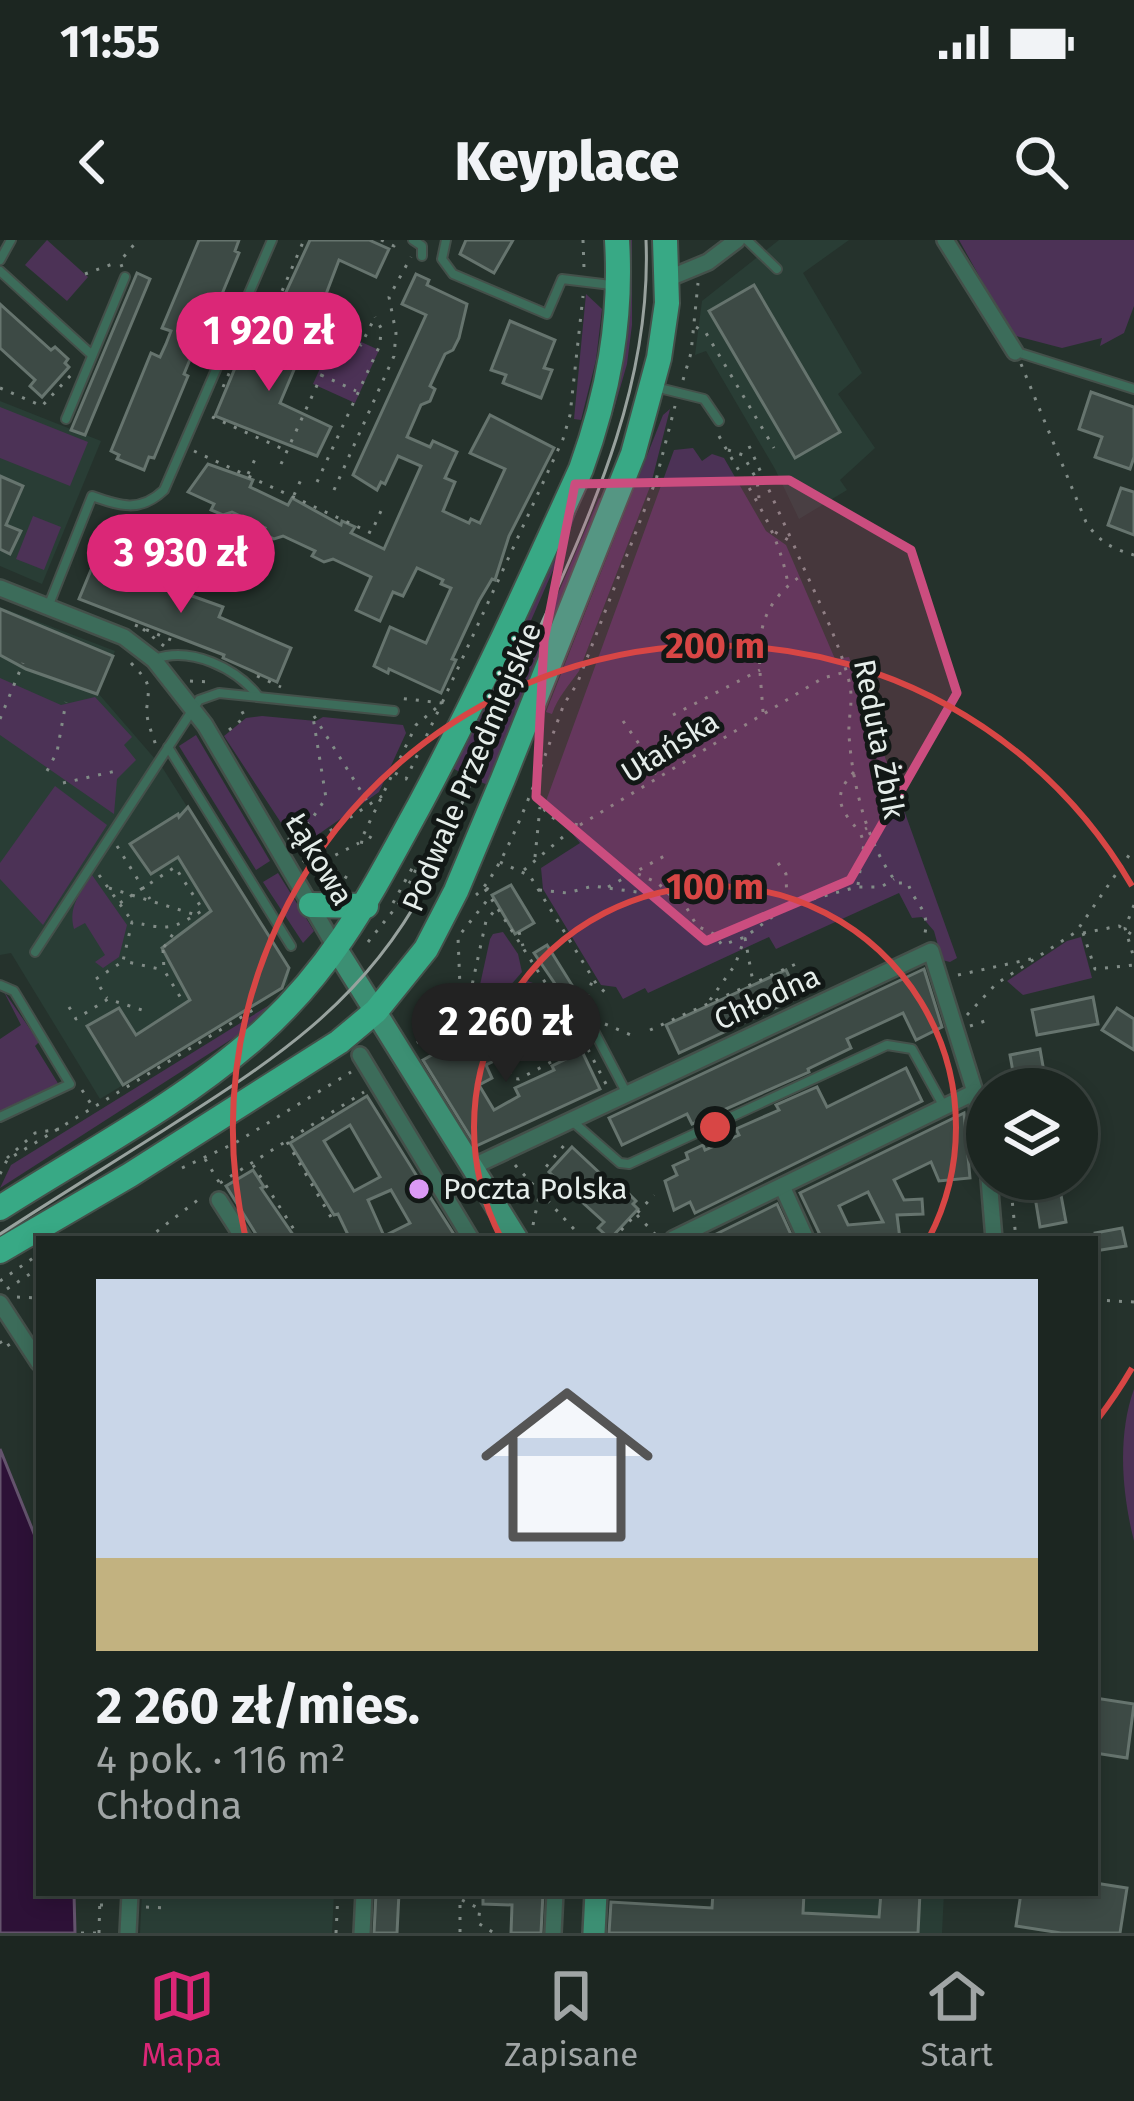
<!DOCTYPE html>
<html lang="pl">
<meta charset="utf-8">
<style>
:root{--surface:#1c2621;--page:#252e2a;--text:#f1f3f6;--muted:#a0a5a5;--line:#3a433f;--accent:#db2777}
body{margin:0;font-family:"Fira Sans",sans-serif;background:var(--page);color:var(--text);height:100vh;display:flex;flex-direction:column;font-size:45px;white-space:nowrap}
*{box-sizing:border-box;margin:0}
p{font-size:39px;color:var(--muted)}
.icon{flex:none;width:66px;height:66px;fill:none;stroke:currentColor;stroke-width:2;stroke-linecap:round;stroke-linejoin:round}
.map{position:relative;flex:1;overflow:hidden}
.panel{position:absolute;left:36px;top:996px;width:1062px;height:660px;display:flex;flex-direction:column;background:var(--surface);border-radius:0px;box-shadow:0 6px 18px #0003,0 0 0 3px var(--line)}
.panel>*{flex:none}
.tools{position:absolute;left:966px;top:828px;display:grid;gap:24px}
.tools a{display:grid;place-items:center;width:132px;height:132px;border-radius:50%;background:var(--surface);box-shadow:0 6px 18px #0003,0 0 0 3px var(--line);font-size:60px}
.price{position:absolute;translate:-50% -102px;padding:0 27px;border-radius:42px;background:var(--accent);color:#fff;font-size:39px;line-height:78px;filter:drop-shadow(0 3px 6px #0008)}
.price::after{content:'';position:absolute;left:50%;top:72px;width:36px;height:27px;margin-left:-18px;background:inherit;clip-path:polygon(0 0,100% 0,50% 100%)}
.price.current{background:#222;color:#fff}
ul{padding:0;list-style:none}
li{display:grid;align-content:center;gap:24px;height:636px;padding:0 60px}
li+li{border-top:3px solid var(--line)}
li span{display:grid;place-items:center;height:372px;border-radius:0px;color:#555}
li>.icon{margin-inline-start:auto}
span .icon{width:216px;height:216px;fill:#fffc;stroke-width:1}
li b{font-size:51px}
.status{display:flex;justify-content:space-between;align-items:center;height:84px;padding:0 60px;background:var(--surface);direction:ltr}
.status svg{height:33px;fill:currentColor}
header{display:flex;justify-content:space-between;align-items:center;height:156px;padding:0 60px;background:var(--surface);font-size:54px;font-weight:800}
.dock{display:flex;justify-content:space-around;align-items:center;height:168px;border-top:3px solid var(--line);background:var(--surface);font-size:33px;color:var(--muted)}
.dock a{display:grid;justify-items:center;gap:6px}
.dock .current{color:var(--accent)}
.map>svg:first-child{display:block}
.built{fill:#293d35}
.green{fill:#4c3256}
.water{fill:#2d1137;stroke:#64536d;stroke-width:3}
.building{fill:#3d4a45;stroke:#66746e;stroke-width:3;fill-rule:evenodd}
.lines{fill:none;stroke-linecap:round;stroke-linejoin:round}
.lane-casing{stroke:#44504a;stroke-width:12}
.street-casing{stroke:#44504a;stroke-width:20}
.secondary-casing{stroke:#44504a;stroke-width:26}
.primary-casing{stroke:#44504a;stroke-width:28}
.path{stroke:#818c87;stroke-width:3;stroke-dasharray:3 9;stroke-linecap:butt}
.lane{stroke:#3c6c5a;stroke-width:8}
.street{stroke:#3c6c5a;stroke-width:15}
.secondary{stroke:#3c8f73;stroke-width:21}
.primary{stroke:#38a985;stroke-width:24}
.tram{stroke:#98a29e;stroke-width:3}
.marked{fill:#cb4d7f;fill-opacity:0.2;stroke:#cb4d7f;stroke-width:9;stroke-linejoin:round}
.ring{fill:none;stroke:#d84645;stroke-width:6}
.poi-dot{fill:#db99f5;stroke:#121816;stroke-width:4.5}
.labels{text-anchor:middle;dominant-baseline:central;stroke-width:10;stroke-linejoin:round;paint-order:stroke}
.street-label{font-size:30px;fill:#e5edea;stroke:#121816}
.poi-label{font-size:30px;fill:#e5edea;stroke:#121816;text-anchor:start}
.centre{fill:#d84645;stroke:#121816;stroke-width:6}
.ring-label{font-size:36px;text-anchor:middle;font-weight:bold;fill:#d84645;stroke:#121816;stroke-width:10;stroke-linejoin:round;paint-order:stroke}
</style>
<div class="status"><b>11:55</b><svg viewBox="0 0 49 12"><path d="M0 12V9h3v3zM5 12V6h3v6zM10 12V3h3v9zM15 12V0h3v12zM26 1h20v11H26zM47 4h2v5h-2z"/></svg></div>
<header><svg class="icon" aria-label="back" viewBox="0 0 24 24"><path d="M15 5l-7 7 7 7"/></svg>Keyplace<svg class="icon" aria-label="search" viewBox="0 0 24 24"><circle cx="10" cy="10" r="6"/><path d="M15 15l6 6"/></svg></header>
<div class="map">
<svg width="1134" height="1693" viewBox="0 0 1134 1693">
<rect width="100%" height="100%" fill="#25322c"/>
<!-- built -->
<g class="built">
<polygon points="779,0 849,0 803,33 862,133 838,154 875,208 840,240 847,250 799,279 775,229 706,111 695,115 702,61"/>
<polygon points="0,161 101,201 42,344 0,326"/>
<polygon points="0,367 115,411 98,453 162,527 290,730 287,745 100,859 11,713 0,715"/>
<polygon points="142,1653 334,1653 332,1693 140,1693"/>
<polygon points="804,1653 944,1653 942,1693 802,1693"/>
</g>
<!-- green -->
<g class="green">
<polygon points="47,0 88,37 67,61 25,25"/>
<polygon points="625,0 632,0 632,85 627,124 610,183 567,298 464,534 452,528 579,255"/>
<polygon points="959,0 1134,0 1134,66 1124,93 1100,106 1102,98 1062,108 1012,95"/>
<polygon points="586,54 602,69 596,120 581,180 574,179"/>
<polygon points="337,91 379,110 355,163 313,144"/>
<polygon points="0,167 88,202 70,246 0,218"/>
<path d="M670 169 651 244 579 431C569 445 558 457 552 474L546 472 663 175Z"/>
<polygon points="693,208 702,221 712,214 724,218 766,291 786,305 835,419 849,417 957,718 950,722 942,720 934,691 922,677 912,678 899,653 776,709 769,697 648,753 645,748 623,759 616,747 601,745 543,649 541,628 580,603 546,561 674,210"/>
<polygon points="599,258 603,260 488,545 478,541"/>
<polygon points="33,276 61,287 44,330 16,319"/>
<polygon points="0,438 61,465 95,457 132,497 124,505 136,520 117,539 114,574 0,495"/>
<polygon points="262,476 316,481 323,477 403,485 406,493 379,552 303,605 295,604 224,496 246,478"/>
<polygon points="196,495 270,621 256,630 179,506"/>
<polygon points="55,546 107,585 43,685 0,639 0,623"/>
<polygon points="278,633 314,691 303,703 263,642"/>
<path d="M92 635 127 685 119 717 103 728 95 722 105 715 85 683 74 689C68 666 80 654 92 635Z"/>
<polygon points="503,692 518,714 522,732 492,767 483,770 476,763 490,699 493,694"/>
<polygon points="1081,697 1092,738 1023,755 1007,741 1067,701"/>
<polygon points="524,740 536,744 542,755 540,762 512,778 504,777 501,765"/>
<polygon points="3,750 39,802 35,806 59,845 0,872 0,799 21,785"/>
<polygon points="276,761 235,797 0,948 11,925"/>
<path d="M1134 1149V1301C1122 1254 1117 1196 1134 1149Z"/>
</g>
<!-- water -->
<polygon class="water" points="0,1209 39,1306 39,1653 74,1653 75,1693 0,1693"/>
<!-- building -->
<g class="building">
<polygon points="199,0 239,0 235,11 239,13 205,95 201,93 191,117 184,134 188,136 154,218 149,217 144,230 117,219 119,215 111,211 151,113 160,117 166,104 171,91 162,88"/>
<polygon points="310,0 369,0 389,9 376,37 339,20 320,70 316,69 311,79 280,65"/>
<polygon points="466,0 513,0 494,33 460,14"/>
<polygon points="137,33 150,39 85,195 71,190"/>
<polygon points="416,34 429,40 427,45 467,64 459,98 453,110 445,114 430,146 435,149 430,161 421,165 407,197 430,207 433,201 457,212 445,238 455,242 443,271 469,283 471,279 480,283 505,229 470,213 490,175 554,208 509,296 495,340 492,339 479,361 452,419 456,420 441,453 389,429 388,433 374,426 390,387 426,403 451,348 441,344 443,340 417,328 403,356 393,352 380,381 356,370 371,337 333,319 324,322 312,316 315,311 283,296 274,299 262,293 265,288 232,272 223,275 211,270 214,264 188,252 208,224 253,240 250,247 288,265 292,258 341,285 342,281 355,287 351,293 384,309 421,226 398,216 385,244 381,242 377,250 353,235 426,75 402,64"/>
<polygon points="754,45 840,192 795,218 709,71"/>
<polygon points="0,64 51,110 55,107 68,119 65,123 69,127 42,157 30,146 35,140 0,108"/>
<polygon points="510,81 555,100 544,128 552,130 541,158 503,143 506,135 491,130"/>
<polygon points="253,85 304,106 280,163 331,187 317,216 215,176"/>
<polygon points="1091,152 1134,167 1134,217 1130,229 1095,217 1102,197 1079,189"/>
<polygon points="0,236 23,246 6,285 21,291 10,314 0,309"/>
<polygon points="1121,248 1134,252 1134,295 1108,285"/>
<polygon points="96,318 135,334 142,318 163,326 156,343 223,367 219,377 291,408 277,442 223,418 224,415 79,359"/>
<polygon points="0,369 113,416 97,454 26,429 0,415"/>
<polygon points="188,567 289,728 282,748 123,845 87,786 119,768 136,795 190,760 162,708 211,671 178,617 151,634 130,604 178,574 179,577"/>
<polygon points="511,645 534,683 515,694 492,655"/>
<polygon points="547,705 575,750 564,757 534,713"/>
<polygon points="924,729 942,787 916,800 903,773 847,799 851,808 808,829 809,832 692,884 687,874 622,905 609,878"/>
<polygon points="786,730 799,757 679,813 666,785"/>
<polygon points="1093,757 1098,784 1037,795 1032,770"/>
<polygon points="1117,768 1134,779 1134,810 1102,790"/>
<polygon points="483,786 500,818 486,825 492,838 479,845 494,870 519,856 515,848 554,830 552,826 568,818 556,793 570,786 600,849 476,906 423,820"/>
<polygon points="1040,809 1047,849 1016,849 1010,815"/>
<polygon points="906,828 922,861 695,973 690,962 674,970 665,941 677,935 673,926 688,919 686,913 703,905 705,910 739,895 736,889 779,870 776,865 817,847 827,867"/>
<path d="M367 856 418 938 457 999H350L338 974 334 975 290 903ZM350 885 380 937 354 951 324 901ZM391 950 410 983 384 996 368 960Z"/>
<polygon points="1093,870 1098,903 1083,906 1078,872"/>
<path d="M964 873 970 938 939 941 931 922 894 940 904 960 922 959 923 974 897 975 900 999H822L800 953ZM868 952 883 982 848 985 839 966Z"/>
<polygon points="572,907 620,952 623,948 636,961 633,964 638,969 610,999 598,988 604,982 549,932"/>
<polygon points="253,930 264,947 261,948 296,999 259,999 226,946"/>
<polygon points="1032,939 1058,939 1066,982 1040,987"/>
<polygon points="777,964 793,999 706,999 763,971"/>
<polygon points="1122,988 1126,1006 1095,1011 1095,993"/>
<polygon points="1095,1458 1134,1464 1127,1518 1095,1513"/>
<polygon points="1095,1643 1127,1648 1120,1693 1061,1693 1016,1686 1021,1653 1095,1653"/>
<polygon points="376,1653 399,1653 397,1693 374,1693"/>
<polygon points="483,1653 543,1653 541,1693 511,1693 512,1665 483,1664"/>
<polygon points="713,1653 804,1653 803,1673 879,1677 881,1653 920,1653 918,1693 609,1693 611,1662 712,1668"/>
</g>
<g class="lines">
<!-- lane casing -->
<g class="lane-casing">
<g id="lane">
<polyline points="413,0 422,6 422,16"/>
<polyline points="446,0 442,19 453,34 547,74 562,39 611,45"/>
<polyline points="747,0 777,29"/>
<polyline points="0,20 11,0"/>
<polyline points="0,31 92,115"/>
<polyline points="1017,112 1134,149"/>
<polyline points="655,147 704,159 719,181"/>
<polyline points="66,179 125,37"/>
<path d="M48 367 92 256C120 266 140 273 164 250L272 0"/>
<path d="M155 419C191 406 236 428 258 456"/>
<polyline points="168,507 291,706"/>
<polyline points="35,712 199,460 219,453 394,471"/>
<polyline points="0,745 14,751 70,844 0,877"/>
<polyline points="493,785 507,809 583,770 627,854"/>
<polyline points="572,881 620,923 629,924 887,805 912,809 943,865"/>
</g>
</g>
<!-- street casing -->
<g class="street-casing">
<g id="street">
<polyline points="945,0 1015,112"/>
<polyline points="667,39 708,22 737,0"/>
<polyline points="0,348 124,397 154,420 205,485 337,710"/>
<polyline points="360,815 471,999"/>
<polyline points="472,927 931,711 975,852 987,923"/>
<polyline points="989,939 994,999"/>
<polyline points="782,946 806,999"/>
<polyline points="219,960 244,999"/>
<polyline points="673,999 975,852"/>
<polyline points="0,1063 39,1123"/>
<polyline points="128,1693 130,1653"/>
<polyline points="362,1693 364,1653"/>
<polyline points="553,1693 555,1653"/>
</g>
</g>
<!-- secondary casing -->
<g class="secondary-casing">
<g id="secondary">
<polyline points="337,710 517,999"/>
<polyline points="594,1693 596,1653"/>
</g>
</g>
<!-- primary casing -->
<g class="primary-casing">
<g id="primary">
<polyline points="311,665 366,666"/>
<path d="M0 968C86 913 181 864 257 796 335 726 370 655 419 566 478 456 529 343 581 229 608 154 622 81 617 0"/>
<polyline points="0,1011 130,935 339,802 376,771 426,709 456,651 503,539 633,214 659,118 667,63 665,0"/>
</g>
</g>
<!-- path -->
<g class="path">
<polyline points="381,0 394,6 396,0"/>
<polyline points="583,0 584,28"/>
<polyline points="122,27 120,21 138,0"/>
<polyline points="85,34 118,22"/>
<polyline points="258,69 326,97 340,95 361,105 374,79"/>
<polyline points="696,87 706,93 774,208"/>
<path d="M1021 124 1086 282C1099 302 1111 308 1134 315"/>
<polyline points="321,135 356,151"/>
<polyline points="683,140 691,113 698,43"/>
<polyline points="223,147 253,79"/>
<polyline points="0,148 42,166 72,134"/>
<polyline points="212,177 285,210"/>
<path d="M719 196C746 246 778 286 788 344"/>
<polyline points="749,206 792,301"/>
<polyline points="728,210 743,215 757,240 759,258"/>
<polyline points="194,211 371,293 381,271"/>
<polyline points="281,224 340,95 276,65 304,0"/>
<polyline points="248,234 258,213"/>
<polyline points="317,242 380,105 381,88 375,77"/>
<polyline points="334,250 394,116 396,93 389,57 411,17"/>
<polyline points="294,255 303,235"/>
<path d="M775 292 793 303C811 347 837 394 849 441 854 461 848 476 849 495 852 542 867 606 897 643H908C914 664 930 669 925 693"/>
<polyline points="135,385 176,402"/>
<polyline points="143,389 164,406"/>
<path d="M131 423C149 442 150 443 147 466 145 479 153 495 156 506"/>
<polyline points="257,436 281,447"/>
<polyline points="190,441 210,442"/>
<path d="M763 472C759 410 748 371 805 333"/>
<polyline points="673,475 760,430"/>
<polyline points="314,476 369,564"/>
<polyline points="0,479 23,423"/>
<polyline points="623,481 651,521 656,538"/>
<polyline points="229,490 245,477 239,466"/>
<polyline points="47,531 57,512 66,462"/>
<path d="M854 532C831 556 840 570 860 592"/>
<polyline points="395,533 406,539 442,463 398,458"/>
<polyline points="63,543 116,531"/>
<path d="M534 547C544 577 552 582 581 585"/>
<polyline points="371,596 367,603 360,602 416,485 442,463 563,199 570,175 583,56"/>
<polyline points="288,600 309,583 326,558 313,477"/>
<polyline points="117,606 150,659"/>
<polyline points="300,611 382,556"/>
<polyline points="535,617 540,567"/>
<polyline points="303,620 324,645"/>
<polyline points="500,622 530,636 597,745 609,756"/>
<polyline points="778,623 786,634 787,664"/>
<polyline points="324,624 352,641"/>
<polyline points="314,626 359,603"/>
<polyline points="524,630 570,591 823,438 842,433"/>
<polyline points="638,634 658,643 670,655"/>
<polyline points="99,635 132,681"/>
<polyline points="858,645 864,603 860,592 867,588"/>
<polyline points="608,647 668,614"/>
<polyline points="109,648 193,674"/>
<polyline points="486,648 496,653"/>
<polyline points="485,649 561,767"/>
<polyline points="539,650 567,653 593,646 681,658 697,686 714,694 722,705 745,697 787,666 857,647 881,647 894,639"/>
<path d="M476 655C507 630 548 506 564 464L577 444 656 240 675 166"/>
<path d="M120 663 175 627 203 670C172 690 169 690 132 682L123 721 164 730"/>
<polyline points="393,663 415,623"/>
<polyline points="1134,665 1125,688 1134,718"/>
<polyline points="519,692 523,706"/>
<polyline points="1083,693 1095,729 1134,725"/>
<polyline points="1083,693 1119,686 1134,696"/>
<polyline points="745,698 753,742"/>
<polyline points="368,702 401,661 418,625"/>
<polyline points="164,707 177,688"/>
<polyline points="163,710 164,730 182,760"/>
<polyline points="958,735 1031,719"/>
<polyline points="96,739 122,722"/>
<polyline points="100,747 107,758"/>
<polyline points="587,757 593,738"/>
<polyline points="710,760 735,725 745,697"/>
<polyline points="69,767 76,779 108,759 142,770 146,777"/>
<polyline points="496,774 498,766 534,728"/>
<polyline points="967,775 996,744 1076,692 1134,608"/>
<polyline points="485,778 460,747 458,697 489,658"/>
<polyline points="504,780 554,757"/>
<polyline points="605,784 631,795"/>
<polyline points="970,786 988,780"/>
<polyline points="577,788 606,844"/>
<polyline points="650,790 796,724"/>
<polyline points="417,803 469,759 486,681 496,669"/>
<polyline points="506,820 511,838 519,839 553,821 556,810 552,802"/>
<polyline points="82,850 93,867"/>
<polyline points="287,902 335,984"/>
<polyline points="7,918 35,893 59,889"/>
<polyline points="205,919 219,942"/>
<polyline points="253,925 300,999"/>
<polyline points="515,925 583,999"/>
<polyline points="182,928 235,903 351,832"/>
<polyline points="0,934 7,920 253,770"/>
<polyline points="1005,941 1011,949 1016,999"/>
<polyline points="220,943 364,852"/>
<polyline points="637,975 655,994"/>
<polyline points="533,985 545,928 567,902"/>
<polyline points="147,999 203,956"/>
<polyline points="613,999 654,955"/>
<polyline points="648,999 659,994"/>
<polyline points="0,1041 39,1014"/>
<polyline points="7,1049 39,1028"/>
<polyline points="17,1057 39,1058"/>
<polyline points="1095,1060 1134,1062"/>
<polyline points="0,1101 4,1108 10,1104"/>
<polyline points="460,1653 460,1693"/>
<polyline points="462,1660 480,1669 478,1683 494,1693"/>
<polyline points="100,1665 112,1665"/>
<polyline points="146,1667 168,1668"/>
<polyline points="81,1693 98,1693"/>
<polyline points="99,1693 100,1653"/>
<polyline points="336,1693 338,1653"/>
</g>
<!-- lane -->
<use href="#lane" class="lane"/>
<!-- street -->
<use href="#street" class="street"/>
<!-- secondary -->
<use href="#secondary" class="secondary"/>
<!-- primary -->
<use href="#primary" class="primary"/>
<!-- tram -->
<path class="tram" d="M0 994C54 959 109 925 164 890 271 822 362 764 424 649 462 564 499 480 536 396 593 269 652 142 646 0"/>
</g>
<!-- marked area -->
<path class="marked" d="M789 240 911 310 957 453 850 640 706 701 536 557 544 401 575 244Z"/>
<!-- distance rings -->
<g class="ring">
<path d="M501 998A241 241 0 1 1 929 998"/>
<path d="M1132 1128A482 482 0 0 1 1097 1180M245 995A482 482 0 0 1 1132 646"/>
</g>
<!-- markers -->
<circle class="poi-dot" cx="419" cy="949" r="12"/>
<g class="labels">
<!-- street labels -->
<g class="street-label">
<text transform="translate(879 499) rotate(79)">Reduta Żbik</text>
<text transform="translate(670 507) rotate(-32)">Ułańska</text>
<text transform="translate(472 527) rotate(-67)">Podwale Przedmiejskie</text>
<text transform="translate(319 619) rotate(59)">Łąkowa</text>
<text transform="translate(767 758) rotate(-25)">Chłodna</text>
</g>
<!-- poi labels -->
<g class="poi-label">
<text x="443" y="949">Poczta Polska</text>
</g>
</g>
<circle cx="715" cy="887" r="18" class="centre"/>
<g class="ring-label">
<text x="715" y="418">200 m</text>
<text x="715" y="659">100 m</text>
</g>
</svg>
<div class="tools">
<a><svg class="icon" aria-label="layers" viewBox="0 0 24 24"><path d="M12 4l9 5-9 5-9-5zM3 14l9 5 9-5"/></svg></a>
</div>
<b class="price" style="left:269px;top:154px">1 920 zł</b>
<b class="price" style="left:181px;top:376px">3 930 zł</b>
<b class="price current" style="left:506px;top:845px">2 260 zł</b>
<section class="panel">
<ul>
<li><span style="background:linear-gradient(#c9d6e8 75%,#c2b280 0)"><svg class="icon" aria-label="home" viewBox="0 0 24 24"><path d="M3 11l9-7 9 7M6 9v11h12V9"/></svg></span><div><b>2 260 zł/mies.</b><p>4 pok. · 116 m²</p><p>Chłodna</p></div></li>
</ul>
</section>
</div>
<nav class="dock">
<a class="current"><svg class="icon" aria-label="map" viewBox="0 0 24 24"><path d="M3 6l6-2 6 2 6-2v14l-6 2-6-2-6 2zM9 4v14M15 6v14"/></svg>Mapa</a>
<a><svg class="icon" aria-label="saved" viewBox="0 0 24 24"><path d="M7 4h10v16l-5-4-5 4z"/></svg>Zapisane</a>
<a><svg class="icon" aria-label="home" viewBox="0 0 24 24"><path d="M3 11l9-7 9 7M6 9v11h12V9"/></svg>Start</a>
</nav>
